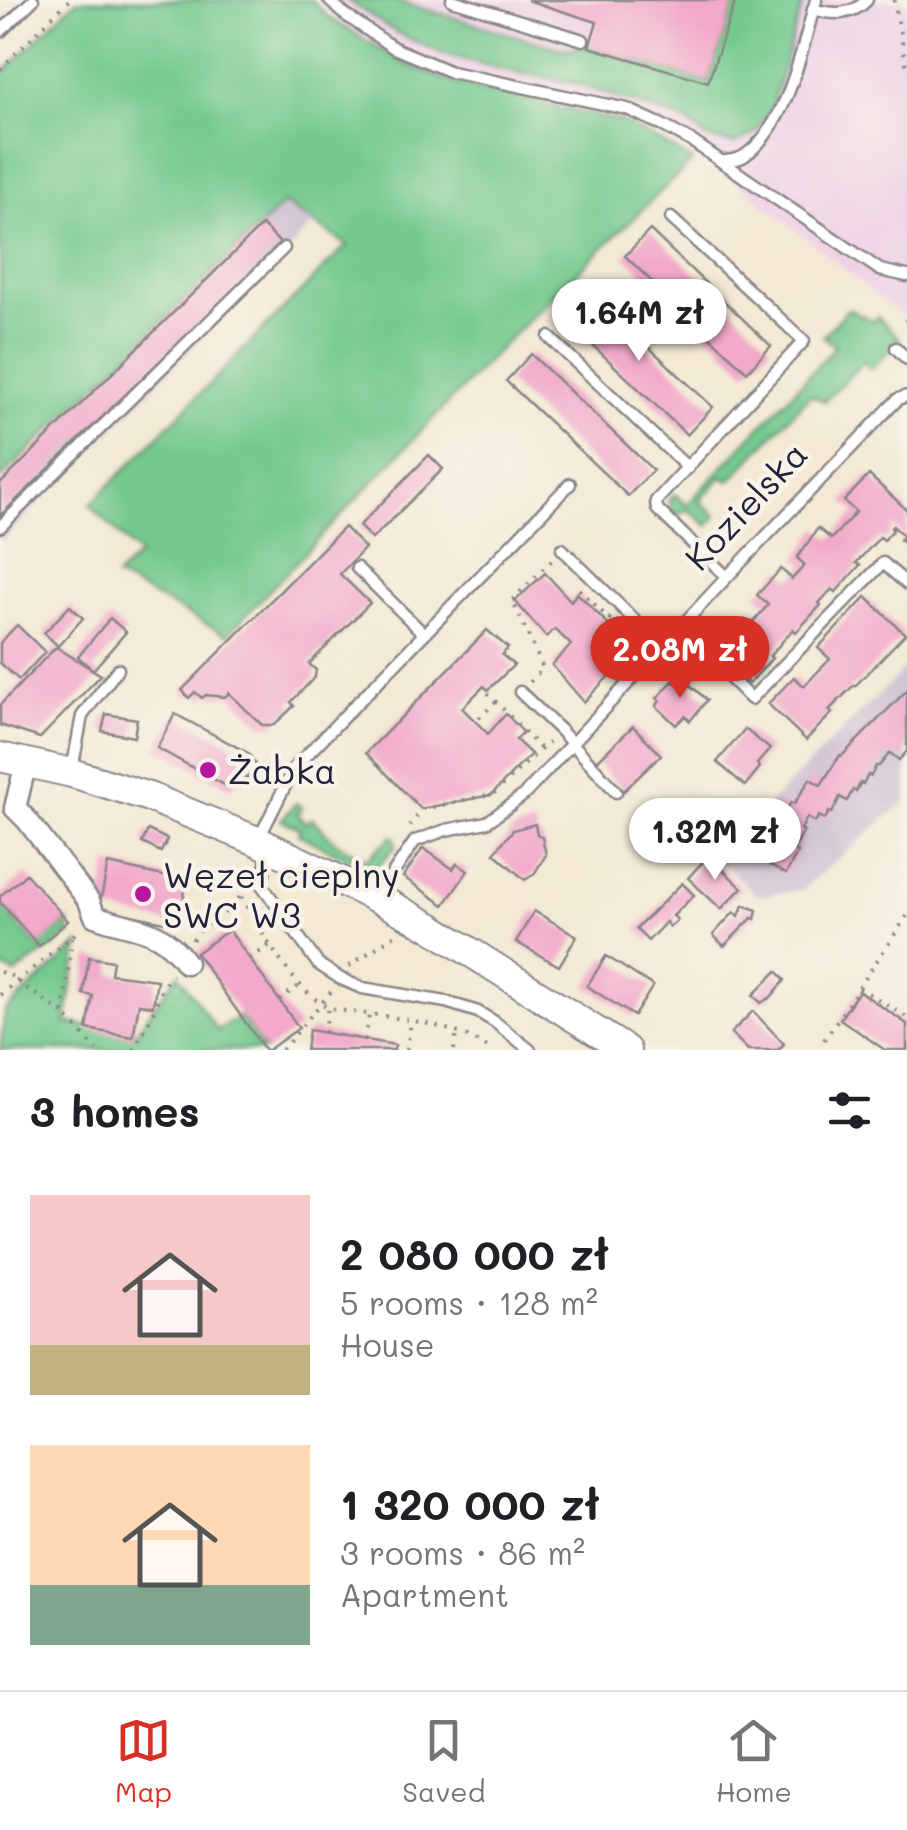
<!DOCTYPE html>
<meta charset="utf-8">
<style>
:root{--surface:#fff;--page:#f6f6f6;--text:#202124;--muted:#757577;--line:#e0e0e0;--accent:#d93025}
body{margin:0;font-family:Mali,sans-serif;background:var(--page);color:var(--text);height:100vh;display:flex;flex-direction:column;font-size:38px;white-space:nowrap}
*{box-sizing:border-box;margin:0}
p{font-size:32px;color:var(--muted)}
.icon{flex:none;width:55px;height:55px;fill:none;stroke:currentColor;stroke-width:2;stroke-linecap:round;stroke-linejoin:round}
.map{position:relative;height:1050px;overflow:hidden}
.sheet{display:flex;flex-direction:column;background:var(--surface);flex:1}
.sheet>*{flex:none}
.price{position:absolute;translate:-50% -85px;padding:0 22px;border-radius:35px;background:#fff;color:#222;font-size:32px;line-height:65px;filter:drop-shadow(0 2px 5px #0008)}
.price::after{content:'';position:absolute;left:50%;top:60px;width:30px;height:22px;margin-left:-15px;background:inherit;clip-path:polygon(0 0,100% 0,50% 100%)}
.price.selected{background:var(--accent);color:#fff}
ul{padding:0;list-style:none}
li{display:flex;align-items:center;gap:30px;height:250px;padding:0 30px}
li span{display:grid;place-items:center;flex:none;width:280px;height:200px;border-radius:0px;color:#555}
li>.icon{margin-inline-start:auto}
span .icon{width:120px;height:120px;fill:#fffc;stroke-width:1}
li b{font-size:42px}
h2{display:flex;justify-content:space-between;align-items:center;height:120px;padding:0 30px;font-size:42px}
.tabs{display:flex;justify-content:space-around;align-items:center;height:140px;border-top:2px solid var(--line);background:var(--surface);font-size:28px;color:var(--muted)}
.tabs a{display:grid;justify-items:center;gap:5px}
.tabs .selected{color:var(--accent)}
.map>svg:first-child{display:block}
.built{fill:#efd0e6}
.industrial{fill:#cdbed2}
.green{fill:#73c98e;stroke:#4a7664;stroke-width:2.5}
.building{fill:#f2a9ca}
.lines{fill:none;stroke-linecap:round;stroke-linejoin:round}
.lane-casing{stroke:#8a8688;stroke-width:15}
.street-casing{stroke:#8a8688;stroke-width:25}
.secondary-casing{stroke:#8a8688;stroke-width:32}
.path{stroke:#8a8688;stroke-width:4;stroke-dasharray:2.5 8;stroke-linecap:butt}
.lane{stroke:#fff;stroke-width:10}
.street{stroke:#fff;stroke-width:20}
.secondary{stroke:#fff;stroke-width:28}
.poi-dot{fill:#b5179e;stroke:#f7f3e8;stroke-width:4}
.labels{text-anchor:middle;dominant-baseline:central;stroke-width:9;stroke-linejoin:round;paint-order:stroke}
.street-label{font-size:35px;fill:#22223b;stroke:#f7f3e8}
.poi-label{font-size:35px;fill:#22223b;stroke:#f7f3e8;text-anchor:start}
</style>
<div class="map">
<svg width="907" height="1050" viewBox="0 0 907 1050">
<rect width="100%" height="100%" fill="#f7f3e8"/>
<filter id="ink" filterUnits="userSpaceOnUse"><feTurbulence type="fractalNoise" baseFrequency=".01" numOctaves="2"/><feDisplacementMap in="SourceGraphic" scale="20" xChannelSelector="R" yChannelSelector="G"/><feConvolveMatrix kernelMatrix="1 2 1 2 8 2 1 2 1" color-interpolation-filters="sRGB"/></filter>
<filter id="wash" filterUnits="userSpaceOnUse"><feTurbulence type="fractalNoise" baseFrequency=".0048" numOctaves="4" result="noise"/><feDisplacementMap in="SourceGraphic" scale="40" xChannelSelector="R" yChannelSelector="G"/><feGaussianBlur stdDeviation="2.25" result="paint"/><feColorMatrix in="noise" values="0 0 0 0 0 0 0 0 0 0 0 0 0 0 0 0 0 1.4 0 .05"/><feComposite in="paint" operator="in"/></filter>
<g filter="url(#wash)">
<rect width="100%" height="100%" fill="#f3e9d4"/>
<!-- built -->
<polygon class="built" points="317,0 907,0 907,320 721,169 658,132 625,118 583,106 454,79 390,54 338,20"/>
<!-- industrial -->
<g class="industrial">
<polygon points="285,203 313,225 0,543 0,484"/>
<polygon points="907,666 907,800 802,890 757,896 716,857"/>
</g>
<!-- green -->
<g class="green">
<polygon points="76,0 312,0 328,17 405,64 451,82 623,122 693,160 507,341 227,635 116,577 139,555 90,505 347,245 284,203 0,479 0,76"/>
<polygon points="347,0 393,0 561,49 589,47 708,82 736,0 804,0 771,109 755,133 734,144 707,138 684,120 575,83 504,70 441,53 395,32"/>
<polygon points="848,309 874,321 878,317 900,339 871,369 863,362 825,401 810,395 730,481 721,477 700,501 717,516 708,526 688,509 678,516 672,511 669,500 674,494 687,505 835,347 823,336"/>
<polygon points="296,803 302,808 297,813 306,823 312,818 335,842 366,860 392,836 395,838 396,846 375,869 369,869 298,834 300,828 281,820"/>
<polygon points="0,902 38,946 68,921 70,934 15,974 0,966"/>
<polygon points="79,944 66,1022 133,1036 178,974 217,1030 241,1016 265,1050 0,1050 5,1011"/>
</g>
<g id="blocks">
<!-- building -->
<g class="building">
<polygon points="527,0 736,0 708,82 589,47 597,22"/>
<polygon points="262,225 281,244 0,516 0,484"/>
<polygon points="650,230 771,346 747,372 625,256"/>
<polygon points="591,293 713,407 687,435 565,319"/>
<polygon points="531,354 653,470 628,496 506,381"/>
<polygon points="429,455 443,469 372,539 359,526"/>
<polygon points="869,475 907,510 907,546 900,540 904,536 893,526 891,528 893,530 884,540 880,537 856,563 860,565 836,592 832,589 819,603 821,605 796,632 793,629 770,656 772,658 749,684 710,649 733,623 744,632 768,605 757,595 781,569 792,579 805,565 797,558 818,528 831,539 856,512 844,501"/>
<polygon points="344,527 365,548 340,574 370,603 309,664 316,670 315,677 291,702 294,706 274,725 262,725 229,693 225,697 206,695 202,698 195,692 189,698 182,690"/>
<polygon points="545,573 571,601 577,593 634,650 584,702 552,665 571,645 555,629 546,637 515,601"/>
<polygon points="866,597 905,634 855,686 854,685 829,710 832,713 806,740 768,704 794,677 804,686 830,659 818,648"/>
<polygon points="70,606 83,618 58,646 44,633"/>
<polygon points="110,618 126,632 93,670 78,657"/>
<polygon points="17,625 45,652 19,680 0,663 0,643"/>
<polygon points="487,630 508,648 502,655 514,665 488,690 484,686 462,708 488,734 506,714 523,732 516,740 531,754 491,795 421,809 366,753"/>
<polygon points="56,647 101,675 40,738 0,725 0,705"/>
<polygon points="681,677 707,700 690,721 685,716 676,725 656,706 660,701 657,698 673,681 675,683"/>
<polygon points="907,690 907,751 899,760 890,753 879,766 876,766 871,776 868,775 863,784 860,783 856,792 853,790 847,801 840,797 832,813 829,812 825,819 819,816 815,822 807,818 801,829 804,831 794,850 798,852 786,874 769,865 777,851 769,847 771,840 768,839 774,805 787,809 791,802 794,804 810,779 821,785 840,755 842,756"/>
<polygon points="106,714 137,719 134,737 102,731"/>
<polygon points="175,714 248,753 259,770 230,788 157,748"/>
<polygon points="633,726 661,755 624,791 596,762"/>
<polygon points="745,729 770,749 757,764 760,767 745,786 717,762"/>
<polygon points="751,815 758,830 750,835 752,839 743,844 745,847 732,859 729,857 724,865 711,858 716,849 720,852 730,838 746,825 743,820"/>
<polygon points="535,824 537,834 542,837 546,855 534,874 525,880 494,853 513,830"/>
<polygon points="148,830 167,839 161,852 142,843"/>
<polygon points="423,848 453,869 457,863 468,871 444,905 403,877"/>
<polygon points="708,856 742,888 721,909 688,878"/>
<polygon points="108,864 187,881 178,925 99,908"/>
<polygon points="26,874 68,921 39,946 0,902 0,896"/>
<polygon points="682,883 694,895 673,916 678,920 670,927 666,922 648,941 636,929"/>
<polygon points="743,905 757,910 755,919 752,918 724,946 713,935 734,912 739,916"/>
<polygon points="534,911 577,936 559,966 516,942"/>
<polygon points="229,930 299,1028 268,1050 265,1050 196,953"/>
<polygon points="606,956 653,986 634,1016 587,986"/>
<polygon points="89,957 113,961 111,974 157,980 153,1006 139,1004 133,1037 87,1029 93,996 83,994"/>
<polygon points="777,971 785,980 771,997 761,1003 753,995"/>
<polygon points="859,991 907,1024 907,1050 885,1050 840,1019"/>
<polygon points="753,1011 784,1044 778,1050 748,1050 731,1033"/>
<polygon points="309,1030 395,1045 394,1050 306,1050"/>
</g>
</g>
</g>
<g filter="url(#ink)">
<use href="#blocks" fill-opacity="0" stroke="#8a8688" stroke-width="2.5"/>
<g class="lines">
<!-- lane casing -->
<g class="lane-casing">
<g id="lane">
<polyline points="329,0 344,14 394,48 451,72 627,109 660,124 693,142 880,270 907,276"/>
<polyline points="452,0 583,40"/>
<path d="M813 9C833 15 852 16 867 0"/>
<polyline points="0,32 33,0"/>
<path d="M722 162C730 160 738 160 744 156 788 126 802 48 816 0"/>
<polyline points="671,218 804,341 656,501 657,509 727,577"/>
<polyline points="549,337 688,468"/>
<polyline points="896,348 907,359"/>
<polyline points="0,527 284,248"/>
<polyline points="562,549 662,647"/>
<polyline points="357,568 424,634"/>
<polyline points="680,628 751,699 883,563 907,584"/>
<polyline points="520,692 561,731 616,792"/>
<polyline points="72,770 82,716 118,669"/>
<polyline points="258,840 294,768 570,484"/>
<polyline points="268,852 262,885 318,964 341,979 362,988 446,1002 478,1012 495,1022 530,1050"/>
<polyline points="377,897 415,841 446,830 487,822 524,795 727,577 898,399 907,396"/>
</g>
</g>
<!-- street casing -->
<g class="street-casing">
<path id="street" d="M26 763 15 808 27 820 89 901 95 916C136 931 159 925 186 963"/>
</g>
<!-- secondary casing -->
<g class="secondary-casing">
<polyline id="secondary" points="0,757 72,773 149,797 257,841 377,898 429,926 626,1050"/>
</g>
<!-- path -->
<g class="path">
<polyline points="894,0 907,69"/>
<polyline points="0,69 69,0"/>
<polyline points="907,320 904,323 907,325"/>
<polyline points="579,589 609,619 611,617"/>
<polyline points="530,682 543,668 512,600 552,560"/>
<polyline points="488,693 541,749"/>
<polyline points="479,718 496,702"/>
<polyline points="409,826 423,809 493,794 549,742"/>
<polyline points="164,845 173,849"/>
<path d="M241 897C262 932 294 993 332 1009 384 1017 448 1020 492 1050"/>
<polyline points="72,937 63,1013 97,1050"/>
<polyline points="192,940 204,927 236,905 245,883 246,863"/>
<polyline points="250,959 271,944"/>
<polyline points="349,966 395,935"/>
<polyline points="0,972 19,979"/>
<polyline points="18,982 63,1013"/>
<polyline points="859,988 907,1017"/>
<polyline points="0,995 81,929"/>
<polyline points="279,1000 300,985"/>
<polyline points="325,1033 328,1007"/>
<polyline points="365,1040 369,1015"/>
<polyline points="824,1040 907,916"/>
<path d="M134 1050C140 1038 148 1025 153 1012 159 998 161 986 172 975"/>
<polyline points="282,1050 334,988"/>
<polyline points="407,1050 411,1021"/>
<polyline points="454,1050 457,1031"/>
</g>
<!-- lane -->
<use href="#lane" class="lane"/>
<!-- street -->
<use href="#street" class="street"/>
<!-- secondary -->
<use href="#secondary" class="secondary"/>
</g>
</g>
<!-- markers -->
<g class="poi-dot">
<circle cx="208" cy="770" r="10"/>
<circle cx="143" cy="894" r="10"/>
</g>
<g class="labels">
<!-- street labels -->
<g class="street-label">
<text transform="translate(745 505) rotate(-47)">Kozielska</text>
</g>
<!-- poi labels -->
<g class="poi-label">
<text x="228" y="770">Żabka</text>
<text x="163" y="874">Węzeł cieplny<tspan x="163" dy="40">SWC W3</tspan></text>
</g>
</g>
</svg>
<b class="price" style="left:639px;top:364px">1.64M zł</b>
<b class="price selected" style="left:680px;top:701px">2.08M zł</b>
<b class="price" style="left:715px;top:883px">1.32M zł</b>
</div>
<section class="sheet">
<h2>3 homes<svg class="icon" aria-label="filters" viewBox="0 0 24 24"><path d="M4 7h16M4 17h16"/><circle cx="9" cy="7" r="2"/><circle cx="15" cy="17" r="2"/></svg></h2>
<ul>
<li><span style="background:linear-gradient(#f6c9c9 75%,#c2b280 0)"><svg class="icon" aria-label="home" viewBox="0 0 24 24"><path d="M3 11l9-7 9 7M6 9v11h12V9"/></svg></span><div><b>2 080 000 zł</b><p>5 rooms · 128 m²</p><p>House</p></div></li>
<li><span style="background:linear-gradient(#ffd9b3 70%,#7fa58c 0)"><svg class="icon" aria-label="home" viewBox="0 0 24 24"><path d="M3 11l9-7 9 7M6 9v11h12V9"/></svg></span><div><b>1 320 000 zł</b><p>3 rooms · 86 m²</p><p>Apartment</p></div></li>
</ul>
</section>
<nav class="tabs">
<a class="selected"><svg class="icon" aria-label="map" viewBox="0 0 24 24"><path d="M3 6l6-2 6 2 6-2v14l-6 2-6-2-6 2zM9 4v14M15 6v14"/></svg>Map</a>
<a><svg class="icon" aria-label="saved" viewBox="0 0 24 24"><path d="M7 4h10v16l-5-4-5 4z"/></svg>Saved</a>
<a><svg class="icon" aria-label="home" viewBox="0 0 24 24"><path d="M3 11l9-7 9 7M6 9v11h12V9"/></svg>Home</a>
</nav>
